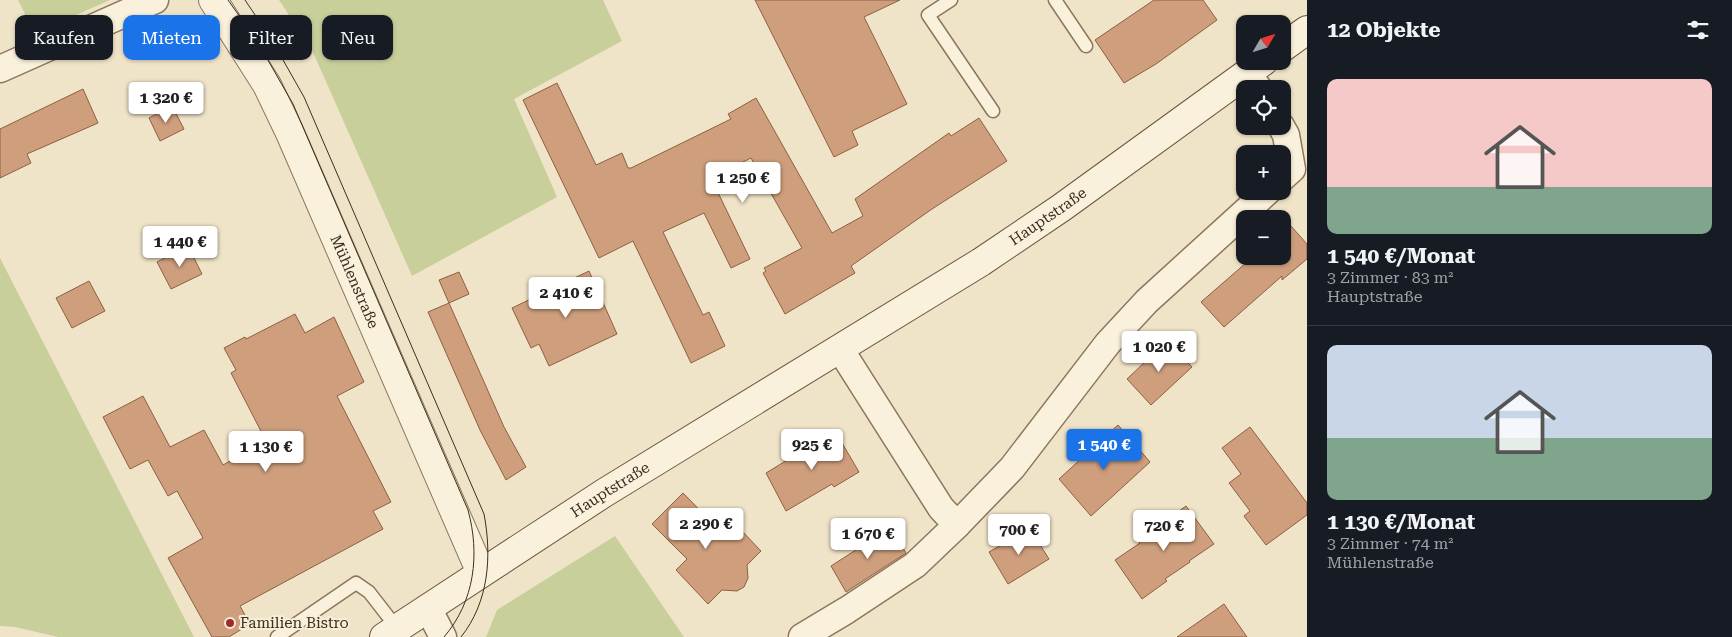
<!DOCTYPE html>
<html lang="de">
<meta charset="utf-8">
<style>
:root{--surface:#171b24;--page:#20242c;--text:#f1f3f6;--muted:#9ea1a6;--line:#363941;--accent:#1a73e8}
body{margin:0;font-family:"Roboto Serif",serif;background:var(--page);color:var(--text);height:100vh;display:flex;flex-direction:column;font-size:19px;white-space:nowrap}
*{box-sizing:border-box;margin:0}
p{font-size:16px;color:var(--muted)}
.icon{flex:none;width:28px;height:28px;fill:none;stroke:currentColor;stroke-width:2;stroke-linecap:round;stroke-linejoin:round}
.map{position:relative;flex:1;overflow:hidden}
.drawer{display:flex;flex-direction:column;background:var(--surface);width:425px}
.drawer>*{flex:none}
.top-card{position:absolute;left:15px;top:15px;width:475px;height:45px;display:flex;gap:10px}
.needle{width:32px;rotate:51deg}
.buttons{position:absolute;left:1236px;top:15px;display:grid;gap:10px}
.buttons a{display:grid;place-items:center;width:55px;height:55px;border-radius:10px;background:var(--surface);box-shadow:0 1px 4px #0004;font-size:25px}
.price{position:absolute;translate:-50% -42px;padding:0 11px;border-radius:5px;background:#fff;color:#222;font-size:16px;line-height:32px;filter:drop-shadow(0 1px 2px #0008)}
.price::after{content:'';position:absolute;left:50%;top:30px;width:15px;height:11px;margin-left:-8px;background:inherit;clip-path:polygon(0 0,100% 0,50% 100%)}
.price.selected{background:var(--accent);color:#fff}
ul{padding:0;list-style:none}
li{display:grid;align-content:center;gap:10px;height:265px;padding:0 20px}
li+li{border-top:1px solid var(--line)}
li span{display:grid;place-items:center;height:155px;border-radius:10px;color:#555}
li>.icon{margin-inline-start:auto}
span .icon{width:90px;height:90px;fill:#fffc;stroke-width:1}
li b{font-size:21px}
h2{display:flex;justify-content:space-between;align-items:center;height:60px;padding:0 20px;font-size:21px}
.tag{padding:0 18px;border-radius:10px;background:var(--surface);box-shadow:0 1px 4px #0004;font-size:18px;line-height:45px}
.tag.selected{background:var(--accent);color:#fff}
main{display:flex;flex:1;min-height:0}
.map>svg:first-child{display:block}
.green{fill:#c9cf9b}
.building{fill:#cf9f7d;stroke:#8d5f41}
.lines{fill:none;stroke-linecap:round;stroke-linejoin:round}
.service-casing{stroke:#8d765c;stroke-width:15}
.minor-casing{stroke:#8d765c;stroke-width:29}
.tertiary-casing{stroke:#8d765c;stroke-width:30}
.secondary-casing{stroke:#6f573f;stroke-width:30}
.service{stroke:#faf1dc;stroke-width:12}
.minor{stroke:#faf1dc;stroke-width:26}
.tertiary{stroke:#faf1dc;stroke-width:28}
.secondary{stroke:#faf1dc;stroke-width:28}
.tram{stroke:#3d2e20;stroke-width:1}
.poi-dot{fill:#9e2a2b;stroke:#f7eed8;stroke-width:2}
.labels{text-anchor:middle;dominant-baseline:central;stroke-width:4;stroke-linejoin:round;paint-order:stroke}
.street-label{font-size:15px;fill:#3d2e20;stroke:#f7eed8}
.poi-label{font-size:15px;fill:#3d2e20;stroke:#f7eed8;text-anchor:start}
</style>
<main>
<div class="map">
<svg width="1307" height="637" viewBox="0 0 1307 637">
<rect width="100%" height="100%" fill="#f0e4c8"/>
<!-- green -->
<g class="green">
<polygon points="18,0 110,0 38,32 28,20"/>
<polygon points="279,0 603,0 622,41 514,99 557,197 412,276 312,50"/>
<polygon points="0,258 194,637 58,637 15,627 0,626"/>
<polygon points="615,536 684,637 486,637 497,610"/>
</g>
<!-- building -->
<g class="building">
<polygon points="755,0 900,0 864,17 907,104 852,131 858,145 834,157"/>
<polygon points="1154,0 1203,0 1217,20 1156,64 1124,83 1095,40"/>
<polygon points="557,83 596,165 622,153 628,168 631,168 731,119 728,114 756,98 832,233 863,216 855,199 949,133 951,136 979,118 1007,161 932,209 851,266 855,273 785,314 763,273 766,271 764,268 802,248 751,158 711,178 750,259 731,268 704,213 663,232 703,315 709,312 725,346 691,363 633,241 599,258 523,100"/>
<polygon points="83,89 98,123 27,154 31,163 0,178 0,129"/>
<polygon points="172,106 184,129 160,141 149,118"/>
<polygon points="1282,216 1307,244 1307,259 1282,280 1282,276 1224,327 1201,302 1254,256 1282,256"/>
<polygon points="188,246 202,274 171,289 157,262"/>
<polygon points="589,271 617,334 549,366 539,344 531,348 512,308"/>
<polygon points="459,272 469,294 449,303 439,280"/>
<polygon points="89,281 105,311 72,328 56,298"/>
<polygon points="449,303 504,427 526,467 506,480 480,430 428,312"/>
<polygon points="295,314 305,333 334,317 364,382 337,396 391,502 373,511 383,529 240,606 250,624 229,637 212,637 168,558 203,538 177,491 168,496 148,460 130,469 103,417 143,396 170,447 204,430 223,465 266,441 231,373 236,370 224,348 245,337 246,339"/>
<polygon points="1167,341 1192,367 1151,405 1127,379"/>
<polygon points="1118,425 1150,462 1091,516 1059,479"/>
<polygon points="1250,427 1307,503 1307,515 1266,545 1244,516 1250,511 1229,483 1241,474 1222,448"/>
<polygon points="835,431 859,472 834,487 832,484 786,511 766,473"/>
<polygon points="683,493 728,539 739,528 761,551 747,565 748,578 744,587 737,591 722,590 708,604 676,570 687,559 652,524"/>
<polygon points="1186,506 1214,544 1189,561 1190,562 1165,579 1167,581 1142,599 1115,560 1140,543 1139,542 1163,524 1162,523"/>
<polygon points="890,528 906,553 846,592 831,566"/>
<polygon points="1030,529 1049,559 1008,584 989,552"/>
<polygon points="1224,604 1247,637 1177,637"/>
</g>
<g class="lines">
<!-- service casing -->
<g class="service-casing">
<g id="service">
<polyline points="951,0 928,15 993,111"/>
<polyline points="1055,0 1086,46"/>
<polyline points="277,637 356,583 369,592 397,628"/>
</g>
</g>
<!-- minor casing -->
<g class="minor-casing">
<g id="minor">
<polyline points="0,69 155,0"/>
<polyline points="1248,73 1259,89"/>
<polyline points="1281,126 1286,135 1292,169 1282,178"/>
<polyline points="840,349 941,508 957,525"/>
<polyline points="428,608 443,637"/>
<polyline points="802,637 847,610 915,565 957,525 1012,468 1108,343 1147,301 1268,191"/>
</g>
</g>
<!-- tertiary casing -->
<g class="tertiary-casing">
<g id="tertiary">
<path id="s1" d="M213 0 267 85 290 133 481 573"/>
</g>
</g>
<!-- secondary casing -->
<g class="secondary-casing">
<g id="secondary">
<polyline points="1282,48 1307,30"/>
<path id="s2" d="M384 637 604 493 981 262 1061 208 1264 61"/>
</g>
</g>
<!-- service -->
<use href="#service" class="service"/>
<!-- minor -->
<use href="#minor" class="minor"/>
<!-- tertiary -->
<use href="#tertiary" class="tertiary"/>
<!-- secondary -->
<use href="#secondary" class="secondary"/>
<!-- tram -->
<g class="tram">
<path d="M228 0 257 41 293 104 468 510C480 554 475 601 444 637"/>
<path d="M245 0 270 37 304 97 484 514C492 556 489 602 461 637"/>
</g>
</g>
<!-- markers -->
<circle class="poi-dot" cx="230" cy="623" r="5"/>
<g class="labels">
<!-- street labels -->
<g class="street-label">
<text stroke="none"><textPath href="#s2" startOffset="786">Hauptstraße</textPath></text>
<text stroke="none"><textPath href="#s1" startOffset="316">Mühlenstraße</textPath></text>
<text stroke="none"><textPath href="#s2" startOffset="270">Hauptstraße</textPath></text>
</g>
<!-- poi labels -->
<g class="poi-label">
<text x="240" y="623">Familien Bistro</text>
</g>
</g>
</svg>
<div class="buttons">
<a><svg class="needle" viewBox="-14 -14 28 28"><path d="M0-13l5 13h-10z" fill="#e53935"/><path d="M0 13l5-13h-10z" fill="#9ea1a6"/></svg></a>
<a><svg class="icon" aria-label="locate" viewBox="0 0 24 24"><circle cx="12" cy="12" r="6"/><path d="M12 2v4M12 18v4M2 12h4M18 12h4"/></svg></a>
<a>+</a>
<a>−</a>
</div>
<b class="price" style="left:166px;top:124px">1 320 €</b>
<b class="price" style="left:743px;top:204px">1 250 €</b>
<b class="price" style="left:180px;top:268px">1 440 €</b>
<b class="price" style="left:566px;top:319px">2 410 €</b>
<b class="price" style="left:1159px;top:373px">1 020 €</b>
<b class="price" style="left:812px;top:471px">925 €</b>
<b class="price selected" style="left:1104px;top:471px">1 540 €</b>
<b class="price" style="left:266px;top:473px">1 130 €</b>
<b class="price" style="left:706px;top:550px">2 290 €</b>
<b class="price" style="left:1164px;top:552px">720 €</b>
<b class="price" style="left:1019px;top:556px">700 €</b>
<b class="price" style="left:868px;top:560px">1 670 €</b>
<div class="top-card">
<a class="tag">Kaufen</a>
<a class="tag selected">Mieten</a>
<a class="tag">Filter</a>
<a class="tag">Neu</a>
</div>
</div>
<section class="drawer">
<h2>12 Objekte<svg class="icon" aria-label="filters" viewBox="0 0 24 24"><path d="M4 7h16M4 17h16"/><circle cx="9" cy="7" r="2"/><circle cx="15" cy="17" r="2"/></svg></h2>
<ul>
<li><span style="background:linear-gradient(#f6c9c9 70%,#7fa58c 0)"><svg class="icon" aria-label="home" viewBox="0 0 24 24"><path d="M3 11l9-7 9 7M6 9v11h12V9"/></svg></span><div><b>1 540 €/Monat</b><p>3 Zimmer · 83 m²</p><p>Hauptstraße</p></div></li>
<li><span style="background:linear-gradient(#c9d6e8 60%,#7fa58c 0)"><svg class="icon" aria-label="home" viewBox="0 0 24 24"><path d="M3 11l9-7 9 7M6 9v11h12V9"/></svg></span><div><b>1 130 €/Monat</b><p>3 Zimmer · 74 m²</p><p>Mühlenstraße</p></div></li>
</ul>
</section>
</main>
